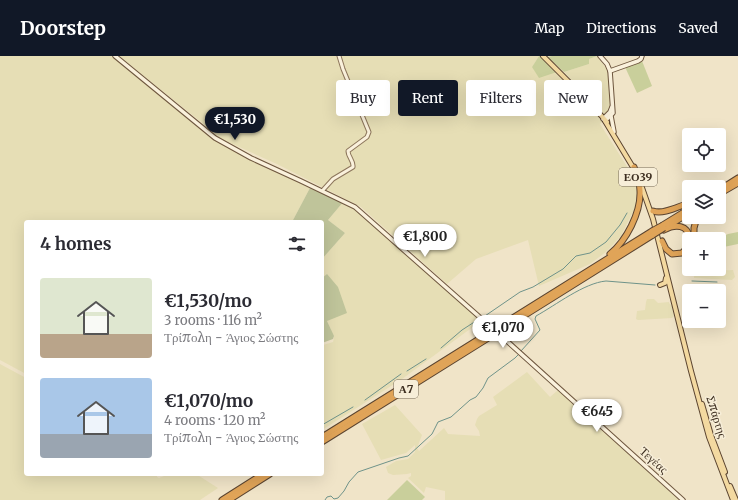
<!DOCTYPE html>
<meta charset="utf-8">
<style>
:root{--surface:#fff;--page:#f7f7f7;--text:#2b2b33;--muted:#7c7c81;--accent:#111827}
body{margin:0;font-family:Merriweather,serif;background:var(--page);color:var(--text);height:100vh;display:flex;flex-direction:column;font-size:15px;white-space:nowrap}
*{box-sizing:border-box;margin:0}
p{font-size:13px;color:var(--muted)}
.icon{flex:none;width:22px;height:22px;fill:none;stroke:currentColor;stroke-width:2;stroke-linecap:round;stroke-linejoin:round}
.map{position:relative;flex:1;overflow:hidden}
.sheet{position:absolute;left:24px;top:164px;width:300px;height:256px;display:flex;flex-direction:column;background:var(--surface);border-radius:4px;box-shadow:0 4px 16px #0002}
.sheet>*{flex:none}
.hud{position:absolute;left:336px;top:24px;width:342px;height:36px;display:flex;gap:8px}
.fabs{position:absolute;left:682px;top:72px;display:grid;gap:8px}
.fabs a{display:grid;place-items:center;width:44px;height:44px;border-radius:4px;background:var(--surface);box-shadow:0 4px 16px #0002;font-size:20px}
.price{position:absolute;translate:-50% -34px;padding:0 9px;border-radius:14px;background:#fff;color:#222;font-size:13px;line-height:26px;filter:drop-shadow(0 1px 2px #0008)}
.price::after{content:'';position:absolute;left:50%;top:24px;width:12px;height:9px;margin-left:-6px;background:inherit;clip-path:polygon(0 0,100% 0,50% 100%)}
.price.current{background:var(--accent);color:#fff}
ul{padding:0;list-style:none}
li{display:flex;align-items:center;gap:12px;height:100px;padding:0 16px}
li span{display:grid;place-items:center;flex:none;width:112px;height:80px;border-radius:4px;color:#555}
li>.icon{margin-inline-start:auto}
span .icon{width:48px;height:48px;fill:#fffc;stroke-width:1}
li b{font-size:17px}
h2{display:flex;justify-content:space-between;align-items:center;height:48px;padding:0 16px;font-size:17px}
.chip{padding:0 14px;border-radius:4px;background:var(--surface);box-shadow:0 4px 16px #0002;font-size:14px;line-height:36px}
.chip.current{background:var(--accent);color:#fff}
header{display:flex;align-items:center;gap:24px;box-sizing:border-box;height:56px;padding:0 20px;background:var(--accent);color:#fff}
header strong{font-size:19px}
nav{display:flex;gap:22px;margin-inline-start:auto;font-size:14px}
.map>svg:first-child{display:block}
.farmland{fill:#e6deb5}
.green{fill:#c9cf9b}
.cemetery{fill:#bfc49a}
.lines{fill:none;stroke-linecap:round;stroke-linejoin:round}
.stream{stroke:#6f938a;stroke-width:1}
.tertiary-casing{stroke:#8d765c;stroke-width:5}
.secondary-casing{stroke:#6f573f;stroke-width:5.5}
.primary-casing{stroke:#5b4430;stroke-width:6}
.motorway-casing{stroke:#5b4430;stroke-width:7}
.tertiary{stroke:#faf1dc;stroke-width:3}
.secondary{stroke:#faf1dc;stroke-width:3.5}
.primary{stroke:#f3d9a0;stroke-width:4}
.motorway{stroke:#e0a458;stroke-width:5}
.motorway-bridge-casing{stroke:#5b4430;stroke-width:7;stroke-linecap:butt}
.motorway-bridge{stroke:#e0a458;stroke-width:5}
.labels{text-anchor:middle;dominant-baseline:central;stroke-width:3;stroke-linejoin:round;paint-order:stroke}
.shield{fill:#f7eed8;stroke:#756857;stroke-width:1}
.shield-label{font-size:11px;font-weight:bold;fill:#3d2e20}
.street-label{font-size:12px;fill:#3d2e20;stroke:#f7eed8}
</style>
<header>
<strong>Doorstep</strong>
<nav><a>Map</a><a>Directions</a><a>Saved</a></nav>
</header>
<div class="map">
<svg width="738" height="444" viewBox="0 0 738 444">
<rect width="100%" height="100%" fill="#f0e4c8"/>
<!-- farmland -->
<g class="farmland">
<polygon points="0,0 112,0 208,78 224,90 311,130 292,166 26,166 26,318 0,304"/>
<polygon points="119,0 539,0 532,11 557,16 603,65 600,68 635,123 638,136 635,152 621,180 607,195 590,208 539,230 528,184 476,203 447,228 361,151 277,108 217,81 201,66"/>
<polygon points="597,0 606,12 609,17 611,52 605,59 564,16 589,8 589,3"/>
<polygon points="344,145 361,156 481,265 402,323 322,374 322,287 323,289 333,286 334,281 327,265 329,263 327,218 322,222 322,203 345,177 328,164"/>
<polygon points="733,214 735,221 732,224 694,222 694,216 697,215"/>
<polygon points="647,243 654,243 658,247 669,246 669,247 672,250 674,260 672,262 638,264 636,263 637,255 645,254 646,246"/>
<polygon points="0,308 26,322 26,418 157,418 157,421 159,422 169,418 196,418 218,432 200,444 0,444"/>
<polygon points="527,316 550,341 558,334 679,444 445,444 445,435 426,431 424,437 408,422 411,420 411,417 407,418 393,419 388,417 386,411 396,405 408,403 415,396 415,389 406,397 381,404 362,368 395,349 422,379 417,392 419,395 444,372 448,378 480,380 479,375 475,369 477,363 479,360 497,349 493,341"/>
</g>
<!-- green -->
<g class="green">
<polygon points="539,0 540,0 557,16 539,22 532,11"/>
<polygon points="552,0 597,0 589,3 589,8 564,16 547,1"/>
<polygon points="642,5 652,30 637,37 625,11"/>
<polygon points="738,176 738,188 719,192 719,183 717,183 728,178"/>
<polygon points="407,424 425,441 422,444 387,444"/>
</g>
<!-- cemetery -->
<g class="cemetery">
<polygon points="311,130 344,145 328,164 345,177 322,203 322,166 292,166"/>
<polygon points="327,218 338,231 347,257 327,265 334,280 333,283 322,287 322,222"/>
</g>
<g class="lines">
<!-- stream -->
<g class="stream">
<polyline points="692,225 717,226"/>
<polyline points="482,262 520,236 533,231 563,213 576,200 590,197 606,186 620,169 627,157"/>
<polyline points="441,292 462,274 479,263"/>
<path d="M521 295 540 274 535 263 536 260C556 249 584 227 606 225L655 229"/>
<polyline points="407,315 426,303"/>
<polyline points="365,344 401,318"/>
<polyline points="322,369 353,351"/>
<polyline points="325,444 327,441 331,440 334,443 338,442 344,435 349,426 358,416 399,402 408,400 432,378 438,366 451,361 470,344 476,341 483,332 488,322 515,302 519,298"/>
</g>
<!-- tertiary casing -->
<g class="tertiary-casing">
<path id="tertiary" d="M323 134 333 123 353 111C354 105 348 101 348 95L367 81 369 76 343 13 339 0"/>
</g>
<!-- secondary casing -->
<g class="secondary-casing">
<g id="secondary">
<polyline points="115,0 215,82 251,102 301,125 355,151 492,272"/>
<polyline points="600,0 607,8 610,15 613,57 605,65"/>
<polyline points="610,15 638,5 641,3 642,0"/>
<polyline points="611,60 614,76"/>
<polyline points="603,63 610,56 612,51"/>
<polyline points="498,277 683,444"/>
</g>
</g>
<!-- primary casing -->
<g class="primary-casing">
<g id="primary">
<polyline points="543,0 588,45 607,66"/>
<polyline points="605,65 634,113"/>
<polyline points="640,126 653,163 691,315 709,381 733,444"/>
<polyline points="660,229 665,227 666,222"/>
<polyline points="702,348 711,379 725,416"/>
<polyline points="730,430 736,444"/>
</g>
</g>
<!-- motorway casing -->
<g class="motorway-casing">
<g id="motorway">
<polyline points="719,134 738,122"/>
<polyline points="719,138 738,127"/>
<path d="M653 155C663 159 679 150 689 147"/>
<polyline points="663,169 689,153"/>
<polyline points="668,170 689,157"/>
<path d="M664 174C675 168 688 168 690 183"/>
<polyline points="694,183 694,172 697,161"/>
<polyline points="662,185 666,193 672,198 682,197 689,190"/>
<path d="M610 198C626 185 641 157 640 135 640 127 637 119 634 111"/>
<polyline points="322,381 652,175"/>
<polyline points="322,386 653,179"/>
<polyline points="222,444 263,418"/>
<polyline points="229,444 270,418"/>
</g>
</g>
<!-- tertiary -->
<use href="#tertiary" class="tertiary"/>
<!-- secondary -->
<use href="#secondary" class="secondary"/>
<!-- primary -->
<use href="#primary" class="primary"/>
<!-- motorway -->
<use href="#motorway" class="motorway"/>
<!-- motorway-bridge casing -->
<g class="motorway-bridge-casing">
<g id="motorway-bridge">
<polyline points="652,175 663,169"/>
<polyline points="653,179 664,172"/>
</g>
</g>
<!-- motorway-bridge -->
<use href="#motorway-bridge" class="motorway-bridge"/>
</g>
<g class="labels">
<!-- shield labels -->
<g class="shield">
<rect x="619" y="112" width="38" height="18" rx="3"/>
<rect x="394" y="324" width="24" height="18" rx="3"/>
</g>
<g class="shield-label">
<text x="638" y="121">ΕΟ39</text>
<text x="406" y="333">Α7</text>
</g>
<!-- street labels -->
<g class="street-label">
<text transform="translate(717 361) rotate(73)">Σπάρτης</text>
<text transform="translate(654 404) rotate(42)">Τεγέας</text>
</g>
</g>
</svg>
<div class="fabs">
<a><svg class="icon" aria-label="locate" viewBox="0 0 24 24"><circle cx="12" cy="12" r="6"/><path d="M12 2v4M12 18v4M2 12h4M18 12h4"/></svg></a>
<a><svg class="icon" aria-label="layers" viewBox="0 0 24 24"><path d="M12 4l9 5-9 5-9-5zM3 14l9 5 9-5"/></svg></a>
<a>+</a>
<a>−</a>
</div>
<b class="price current" style="left:235px;top:85px">€1,530</b>
<b class="price" style="left:425px;top:202px">€1,800</b>
<b class="price" style="left:503px;top:293px">€1,070</b>
<b class="price" style="left:597px;top:377px">€645</b>
<div class="hud">
<a class="chip">Buy</a>
<a class="chip current">Rent</a>
<a class="chip">Filters</a>
<a class="chip">New</a>
</div>
<section class="sheet">
<h2>4 homes<svg class="icon" aria-label="filters" viewBox="0 0 24 24"><path d="M4 7h16M4 17h16"/><circle cx="9" cy="7" r="2"/><circle cx="15" cy="17" r="2"/></svg></h2>
<ul>
<li><span style="background:linear-gradient(#dfe7d0 70%,#b9a48a 0)"><svg class="icon" aria-label="home" viewBox="0 0 24 24"><path d="M3 11l9-7 9 7M6 9v11h12V9"/></svg></span><div><b>€1,530/mo</b><p>3 rooms · 116 m²</p><p>Τρίπολη - Άγιος Σώστης</p></div></li>
<li><span style="background:linear-gradient(#a9c7e8 70%,#9aa5b1 0)"><svg class="icon" aria-label="home" viewBox="0 0 24 24"><path d="M3 11l9-7 9 7M6 9v11h12V9"/></svg></span><div><b>€1,070/mo</b><p>4 rooms · 120 m²</p><p>Τρίπολη - Άγιος Σώστης</p></div></li>
</ul>
</section>
</div>
